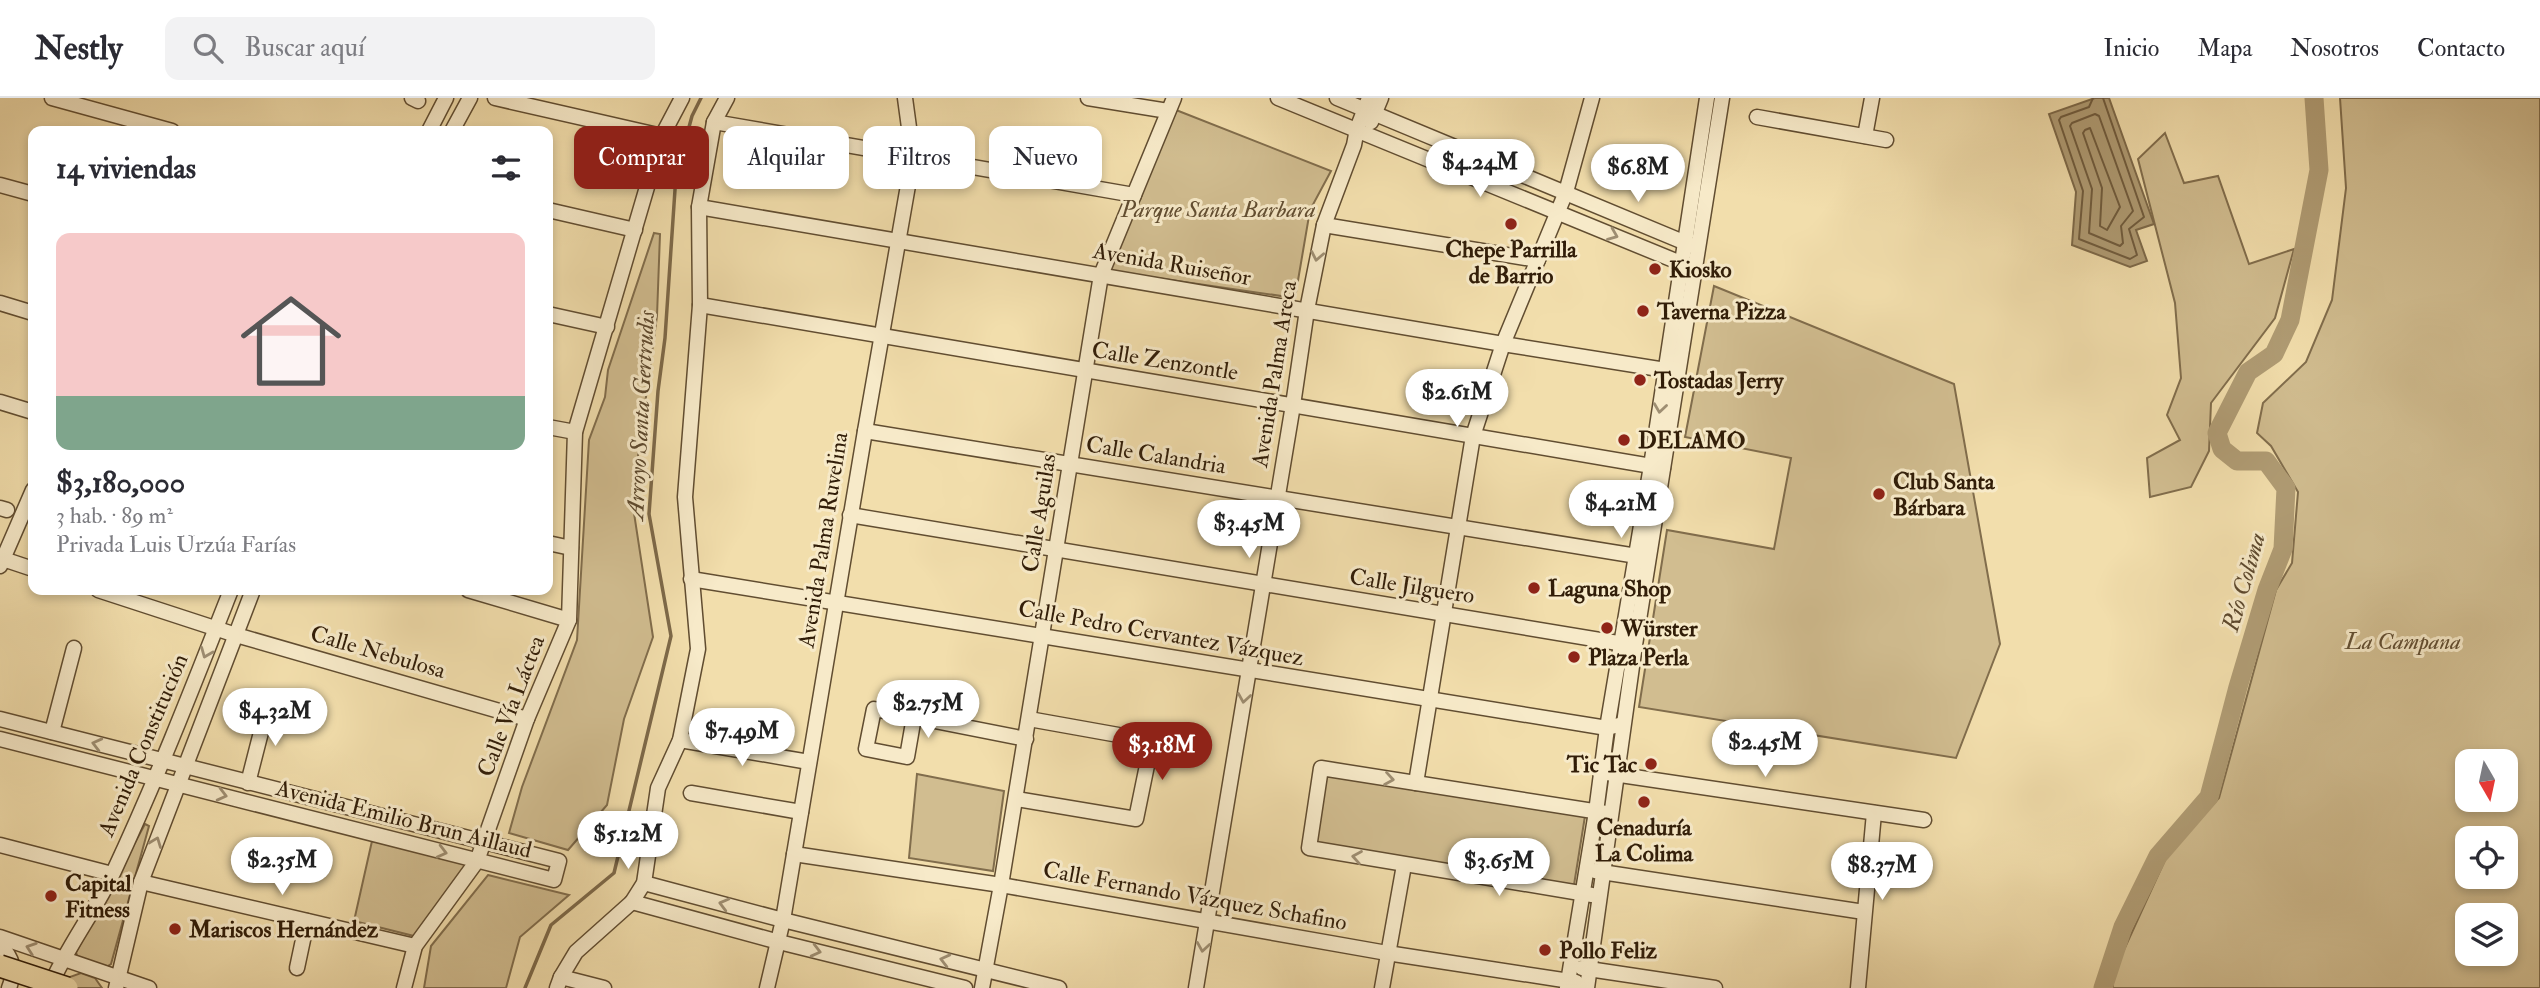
<!DOCTYPE html>
<html lang="es">
<meta charset="utf-8">
<style>
:root{--surface:#fff;--page:#f2f2f3;--text:#2b2b33;--muted:#7c7c81;--line:#e1e1e2;--accent:#8f2418}
body{margin:0;font-family:"IM FELL Double Pica",serif;background:var(--page);color:var(--text);height:100vh;display:flex;flex-direction:column;font-size:26px;white-space:nowrap}
*{box-sizing:border-box;margin:0}
p{font-size:23px;color:var(--muted)}
.icon{flex:none;width:38px;height:38px;fill:none;stroke:currentColor;stroke-width:2;stroke-linecap:round;stroke-linejoin:round}
.map{position:relative;flex:1;overflow:hidden}
.drawer{position:absolute;left:28px;top:28px;width:525px;height:469px;display:flex;flex-direction:column;background:var(--surface);border-radius:14px;box-shadow:0 4px 10px #0003}
.drawer>*{flex:none}
.banner{position:absolute;left:574px;top:28px;width:665px;height:63px;display:flex;gap:14px}
.needle{width:46px;rotate:171deg}
.buttons{position:absolute;left:2455px;top:651px;display:grid;gap:14px}
.buttons a{display:grid;place-items:center;width:63px;height:63px;border-radius:14px;background:var(--surface);box-shadow:0 4px 10px #0003;font-size:35px}
.price{position:absolute;translate:-50% -60px;padding:0 16px;border-radius:24px;background:#fff;color:#222;font-size:23px;line-height:46px;filter:drop-shadow(0 2px 4px #0008)}
.price::after{content:'';position:absolute;left:50%;top:42px;width:21px;height:16px;margin-left:-10px;background:inherit;clip-path:polygon(0 0,100% 0,50% 100%)}
.price.current{background:var(--accent);color:#fff}
ul{padding:0;list-style:none}
li{display:grid;align-content:center;gap:14px;height:371px;padding:0 28px}
li+li{border-top:2px solid var(--line)}
li span{display:grid;place-items:center;height:217px;border-radius:14px;color:#555}
li>.icon{margin-inline-start:auto}
span .icon{width:126px;height:126px;fill:#fffc;stroke-width:1}
li b{font-size:30px}
h2{display:flex;justify-content:space-between;align-items:center;height:84px;padding:0 28px;font-size:30px}
.tag{padding:0 24px;border-radius:14px;background:var(--surface);box-shadow:0 4px 10px #0003;font-size:24px;line-height:63px}
.tag.current{background:var(--accent);color:#fff}
header{display:flex;align-items:center;gap:42px;box-sizing:border-box;height:98px;padding:0 35px;background:var(--surface);border-bottom:2px solid var(--line)}
header strong{font-size:33px}
nav{display:flex;gap:38px;margin-inline-start:auto;font-size:24px}
.search{width:490px;height:63px;background:var(--page);display:flex;align-items:center;gap:18px;box-sizing:border-box;padding:0 24px;border-radius:14px;color:var(--muted);font-size:26px}
.map>svg:first-child{display:block}
.green{fill:#d1bd90;stroke:#816d4c;stroke-width:2;fill-rule:evenodd}
.water{fill:#b09c74;stroke:#7d6949;stroke-width:2}
.lines{fill:none;stroke-linecap:round;stroke-linejoin:round}
.shore{stroke:#705c3e;stroke-width:2}
.stream{stroke:#7d6949;stroke-width:3.5}
.river{stroke:#b09c74;stroke-width:19}
.minor-casing{stroke:#614d31;stroke-width:17}
.minor{stroke:#f7eac9;stroke-width:14}
.highway-bridge-casing{stroke:#311d08;stroke-width:24;stroke-linecap:butt}
.highway-bridge{stroke:#f2deac;stroke-width:21}
.oneway{stroke:#9e8e72}
.poi-dot{fill:#8f2418;stroke:#f7eac9;stroke-width:2.5}
.labels{text-anchor:middle;dominant-baseline:central;stroke-width:6;stroke-linejoin:round;paint-order:stroke}
.park-label{font-size:23px;font-style:italic;fill:#614d31;stroke:#f7eac9}
.poi-label{font-size:23px;font-weight:bold;fill:#311d08;stroke:#f7eac9;text-anchor:start}
.street-label{font-size:23px;fill:#311d08;stroke:#f7eac9}
.water-label{font-size:24px;font-style:italic;fill:#5d492e;stroke:#f7eac9}
</style>
<header>
<strong>Nestly</strong>
<div class="search"><svg class="icon" aria-label="search" viewBox="0 0 24 24"><circle cx="10" cy="10" r="6"/><path d="M15 15l6 6"/></svg>Buscar aquí</div>
<nav><a>Inicio</a><a>Mapa</a><a>Nosotros</a><a>Contacto</a></nav>
</header>
<div class="map">
<svg width="2540" height="890" viewBox="0 0 2540 890">
<rect width="100%" height="100%" fill="#f2deac"/>
<filter id="stains"><feTurbulence type="fractalNoise" baseFrequency=".00286" numOctaves="4"/><feColorMatrix values="0 0 0 0 .2 0 0 0 0 .09 0 0 0 0 .02 0 0 0 .5 -.17"/></filter>
<radialGradient id="worn" r=".72"><stop offset=".6" stop-color="#630" stop-opacity="0"/><stop offset="1" stop-color="#630" stop-opacity=".3"/></radialGradient>
<!-- green -->
<g class="green">
<path d="M2340 0H2540V890H2113L2112 878 2170 751 2219 700 2276 492 2292 465 2298 394 2271 348 2257 335 2263 305 2306 264 2332 202 2346 90ZM2468 663H2506V702H2468ZM2468 740H2506V779H2468ZM2468 817H2506V856H2468Z"/>
<polygon points="1176,12 1331,73 1310,112 1295,200 1109,173"/>
<polygon points="2165,35 2184,85 2218,78 2249,166 2294,151 2275,220 2211,305 2209,353 2191,389 2150,399 2147,360 2180,342 2167,317 2181,280 2175,205 2138,61"/>
<polygon points="654,135 660,136 657,218 632,402 653,539 624,621 607,707 568,752 509,735 522,689 577,542 589,342 605,299 608,272"/>
<polygon points="1714,188 1954,286 2000,546 1956,660 1639,609 1667,432 1774,451 1791,360 1685,339"/>
<polygon points="917,676 1004,693 993,773 909,760"/>
<polygon points="1326,677 1585,718 1574,787 1315,746"/>
<polygon points="145,726 149,728 111,866 103,871 78,862 76,854"/>
<polygon points="372,743 469,765 414,838 354,823"/>
<polygon points="488,777 569,797 520,839 506,890 424,890 431,848"/>
<polygon points="81,875 95,880 102,890 58,890 67,880"/>
</g>
<!-- water -->
<polygon class="water" points="2095,0 2109,0 2154,126 2136,132 2147,163 2130,169 2072,147 2076,94 2049,16"/>
<g class="lines">
<!-- shore -->
<g class="shore">
<polyline points="2093,0 2089,9 2061,19 2059,22 2083,93 2079,141 2130,161 2137,157 2129,131 2144,119 2103,0"/>
<polygon points="2095,16 2099,18 2133,113 2121,128 2123,145 2120,148 2089,135 2092,91 2070,28 2072,25"/>
<polygon points="2090,30 2120,109 2107,132 2100,128 2102,90 2083,35 2085,32"/>
</g>
<!-- stream -->
<polyline class="stream" points="525,890 551,827 614,775 671,538 649,416 658,293 665,240 676,77 692,18 701,0"/>
<!-- river -->
<polyline class="river" points="2103,890 2123,829 2158,758 2209,699 2238,589 2267,492 2283,451 2286,390 2266,363 2237,363 2222,351 2217,335 2248,274 2274,256 2290,222 2319,72 2314,0"/>
<!-- minor casing -->
<g class="minor-casing">
<g id="minor">
<polyline points="52,0 172,33"/>
<polyline points="412,0 418,3"/>
<polyline points="495,0 662,38"/>
<polyline points="1088,0 1168,13"/>
<polyline points="1278,0 1688,168"/>
<polyline points="1337,0 1693,148"/>
<polyline points="1757,19 1886,42"/>
<polyline points="714,24 1134,97"/>
<polyline points="1371,24 1381,0"/>
<polyline points="429,33 446,0"/>
<polyline points="452,33 470,0"/>
<polyline points="1865,38 1872,0"/>
<polyline points="0,87 33,96"/>
<polyline points="699,109 1503,246 1678,274"/>
<polyline points="548,112 635,132"/>
<polyline points="1324,127 1538,162"/>
<polyline points="0,205 33,215"/>
<polyline points="700,207 1663,370"/>
<polyline points="548,216 607,229"/>
<polyline points="0,304 33,314"/>
<polyline points="548,329 575,334"/>
<polyline points="865,333 1643,459"/>
<polyline points="0,410 7,412"/>
<polyline points="850,417 1630,547"/>
<polyline points="548,445 571,450"/>
<polyline points="3,461 33,471"/>
<polyline points="0,468 33,392"/>
<path d="M691 481C997 528 1301 583 1607 630L1623 626"/>
<polyline points="98,492 236,537 527,621"/>
<polyline points="468,492 569,522"/>
<polyline points="914,619 907,659 866,651 874,611 1026,641"/>
<polyline points="0,621 559,763 554,782 0,641"/>
<polyline points="52,634 74,550"/>
<polyline points="680,642 809,664"/>
<polyline points="1607,675 1924,722"/>
<polyline points="248,685 268,607"/>
<polyline points="1416,685 1473,338 1503,246 1566,94 1592,0"/>
<polyline points="691,695 801,714"/>
<polyline points="1016,701 1136,721 1152,643 1029,621"/>
<polyline points="0,747 112,776"/>
<polyline points="794,756 1001,787 1387,855 1576,884"/>
<polyline points="1595,773 1864,814"/>
<polyline points="141,784 415,848"/>
<polyline points="644,785 783,822 1059,890"/>
<polyline points="1592,797 1309,750 1321,670 1606,715"/>
<polyline points="632,804 779,844 965,890"/>
<polyline points="0,839 149,890"/>
<path d="M0 847C13 860 16 872 9 890"/>
<polyline points="297,870 307,823"/>
<polyline points="1582,870 1715,890"/>
<polyline points="561,879 604,890"/>
<path d="M49 890C67 849 95 813 114 773 157 681 194 586 231 492"/>
<polyline points="116,890 141,784 253,492"/>
<polyline points="404,890 415,848 477,763 527,621 569,522 575,334 662,38 682,0"/>
<polyline points="557,890 561,879 576,854 632,804 644,785 658,690 680,642 698,551 685,399 700,207 699,109 714,24 727,0"/>
<polyline points="767,890 783,822 865,333 913,59 905,0"/>
<polyline points="982,890 1001,787 1101,177 1174,0"/>
<polyline points="1196,890 1293,307 1307,212 1324,127 1354,47 1357,31 1369,0"/>
<polyline points="1382,890 1404,767"/>
<polyline points="1567,890 1596,714 1607,630 1651,368 1707,0"/>
<polyline points="1587,890 1635,547 1722,0"/>
<polyline points="1858,890 1874,715"/>
</g>
</g>
<!-- minor -->
<use href="#minor" class="minor"/>
<!-- highway-bridge casing -->
<g class="highway-bridge-casing">
<polyline id="highway-bridge" points="0,868 67,890"/>
</g>
<!-- highway-bridge -->
<use href="#highway-bridge" class="highway-bridge"/>
</g>
<!-- one-way arrows -->
<defs><path id="oneway-chevron" d="M-2-3.5L2.5 0L-2 3.5" fill="none" stroke-width="1.6" stroke-linecap="round" stroke-linejoin="round" transform="scale(1.75)"/></defs>
<g class="oneway">
<use href="#oneway-chevron" transform="translate(1613 137) rotate(22)"/>
<use href="#oneway-chevron" transform="translate(1317 158) rotate(101)"/>
<use href="#oneway-chevron" transform="translate(1660 310) rotate(98)"/>
<use href="#oneway-chevron" transform="translate(206 555) rotate(112)"/>
<use href="#oneway-chevron" transform="translate(1244 600) rotate(99)"/>
<use href="#oneway-chevron" transform="translate(97 646) rotate(-166)"/>
<use href="#oneway-chevron" transform="translate(1389 681) rotate(9)"/>
<use href="#oneway-chevron" transform="translate(222 697) rotate(14)"/>
<use href="#oneway-chevron" transform="translate(156 744) rotate(-69)"/>
<use href="#oneway-chevron" transform="translate(442 754) rotate(14)"/>
<use href="#oneway-chevron" transform="translate(1357 759) rotate(-170)"/>
<use href="#oneway-chevron" transform="translate(724 806) rotate(-165)"/>
<use href="#oneway-chevron" transform="translate(1203 849) rotate(99)"/>
<use href="#oneway-chevron" transform="translate(31 850) rotate(-161)"/>
<use href="#oneway-chevron" transform="translate(816 853) rotate(14)"/>
<use href="#oneway-chevron" transform="translate(945 862) rotate(-166)"/>
</g>
<!-- markers -->
<g class="poi-dot">
<circle cx="1511" cy="126" r="7"/>
<circle cx="1655" cy="171" r="7"/>
<circle cx="1643" cy="213" r="7"/>
<circle cx="1640" cy="282" r="7"/>
<circle cx="1624" cy="342" r="7"/>
<circle cx="1879" cy="396" r="7"/>
<circle cx="1534" cy="490" r="7"/>
<circle cx="1607" cy="530" r="7"/>
<circle cx="1574" cy="559" r="7"/>
<circle cx="1651" cy="666" r="7"/>
<circle cx="1644" cy="704" r="7"/>
<circle cx="51" cy="798" r="7"/>
<circle cx="175" cy="831" r="7"/>
<circle cx="1545" cy="852" r="7"/>
</g>
<g class="labels">
<!-- park labels -->
<g class="park-label">
<text x="1218" y="111">Parque Santa Barbara</text>
<text x="2403" y="543">La Campana</text>
</g>
<!-- poi labels -->
<g class="poi-label">
<text x="1511" y="151" text-anchor="middle">Chepe Parrilla<tspan x="1511" dy="26">de Barrio</tspan></text>
<text x="1669" y="171">Kiosko</text>
<text x="1657" y="213">Taverna Pizza</text>
<text x="1654" y="282">Tostadas Jerry</text>
<text x="1638" y="342">DELAMO</text>
<text x="1893" y="383">Club Santa<tspan x="1893" dy="26">Bárbara</tspan></text>
<text x="1548" y="490">Laguna Shop</text>
<text x="1621" y="530">Würster</text>
<text x="1588" y="559">Plaza Perla</text>
<text x="1637" y="666" text-anchor="end">Tic Tac</text>
<text x="1644" y="729" text-anchor="middle">Cenaduría<tspan x="1644" dy="26">La Colima</tspan></text>
<text x="65" y="785">Capital<tspan x="65" dy="26">Fitness</tspan></text>
<text x="189" y="831">Mariscos Hernández</text>
<text x="1559" y="852">Pollo Feliz</text>
</g>
<!-- street labels -->
<g class="street-label">
<text transform="translate(1172 166) rotate(10)">Avenida Ruiseñor</text>
<text transform="translate(1165 263) rotate(9)">Calle Zenzontle</text>
<text transform="translate(1274 276) rotate(-81)">Avenida Palma Areca</text>
<text transform="translate(1156 357) rotate(9)">Calle Calandria</text>
<text transform="translate(1039 415) rotate(-81)">Calle Aguilas</text>
<text transform="translate(823 442) rotate(-81)">Avenida Palma Ruvelina</text>
<text transform="translate(1412 488) rotate(9)">Calle Jilguero</text>
<text transform="translate(1161 535) rotate(10)">Calle Pedro Cervantez Vázquez</text>
<text transform="translate(378 554) rotate(16)">Calle Nebulosa</text>
<text transform="translate(511 608) rotate(-69)">Calle Vía Láctea</text>
<text transform="translate(143 647) rotate(-67)">Avenida Constitución</text>
<text transform="translate(404 721) rotate(14)">Avenida Emilio Brun Aillaud</text>
<text transform="translate(1195 798) rotate(10)">Calle Fernando Vázquez Schafino</text>
</g>
<!-- water labels -->
<g class="water-label">
<text transform="translate(641 317) rotate(-87)">Arroyo Santa Gertrudis</text>
<text transform="translate(2244 484) rotate(-74)">Río Colima</text>
</g>
</g>
<rect width="100%" height="100%" filter="url(#stains)"/>
<rect width="100%" height="100%" fill="url(#worn)"/>
</svg>
<div class="buttons">
<a><svg class="needle" viewBox="-14 -14 28 28"><path d="M0-13l5 13h-10z" fill="#e53935"/><path d="M0 13l5-13h-10z" fill="#7c7c81"/></svg></a>
<a><svg class="icon" aria-label="locate" viewBox="0 0 24 24"><circle cx="12" cy="12" r="6"/><path d="M12 2v4M12 18v4M2 12h4M18 12h4"/></svg></a>
<a><svg class="icon" aria-label="layers" viewBox="0 0 24 24"><path d="M12 4l9 5-9 5-9-5zM3 14l9 5 9-5"/></svg></a>
</div>
<b class="price" style="left:1480px;top:101px">$4.24M</b>
<b class="price" style="left:1638px;top:106px">$6.8M</b>
<b class="price" style="left:1457px;top:331px">$2.61M</b>
<b class="price" style="left:1621px;top:442px">$4.21M</b>
<b class="price" style="left:1249px;top:462px">$3.45M</b>
<b class="price" style="left:928px;top:642px">$2.75M</b>
<b class="price" style="left:275px;top:650px">$4.32M</b>
<b class="price" style="left:742px;top:670px">$7.49M</b>
<b class="price" style="left:1765px;top:681px">$2.45M</b>
<b class="price current" style="left:1162px;top:684px">$3.18M</b>
<b class="price" style="left:628px;top:773px">$5.12M</b>
<b class="price" style="left:282px;top:799px">$2.35M</b>
<b class="price" style="left:1499px;top:800px">$3.65M</b>
<b class="price" style="left:1882px;top:804px">$8.37M</b>
<div class="banner">
<a class="tag current">Comprar</a>
<a class="tag">Alquilar</a>
<a class="tag">Filtros</a>
<a class="tag">Nuevo</a>
</div>
<section class="drawer">
<h2>14 viviendas<svg class="icon" aria-label="filters" viewBox="0 0 24 24"><path d="M4 7h16M4 17h16"/><circle cx="9" cy="7" r="2"/><circle cx="15" cy="17" r="2"/></svg></h2>
<ul>
<li><span style="background:linear-gradient(#f6c9c9 75%,#7fa58c 0)"><svg class="icon" aria-label="home" viewBox="0 0 24 24"><path d="M3 11l9-7 9 7M6 9v11h12V9"/></svg></span><div><b>$3,180,000</b><p>3 hab. · 89 m²</p><p>Privada Luis Urzúa Farías</p></div></li>
</ul>
</section>
</div>
